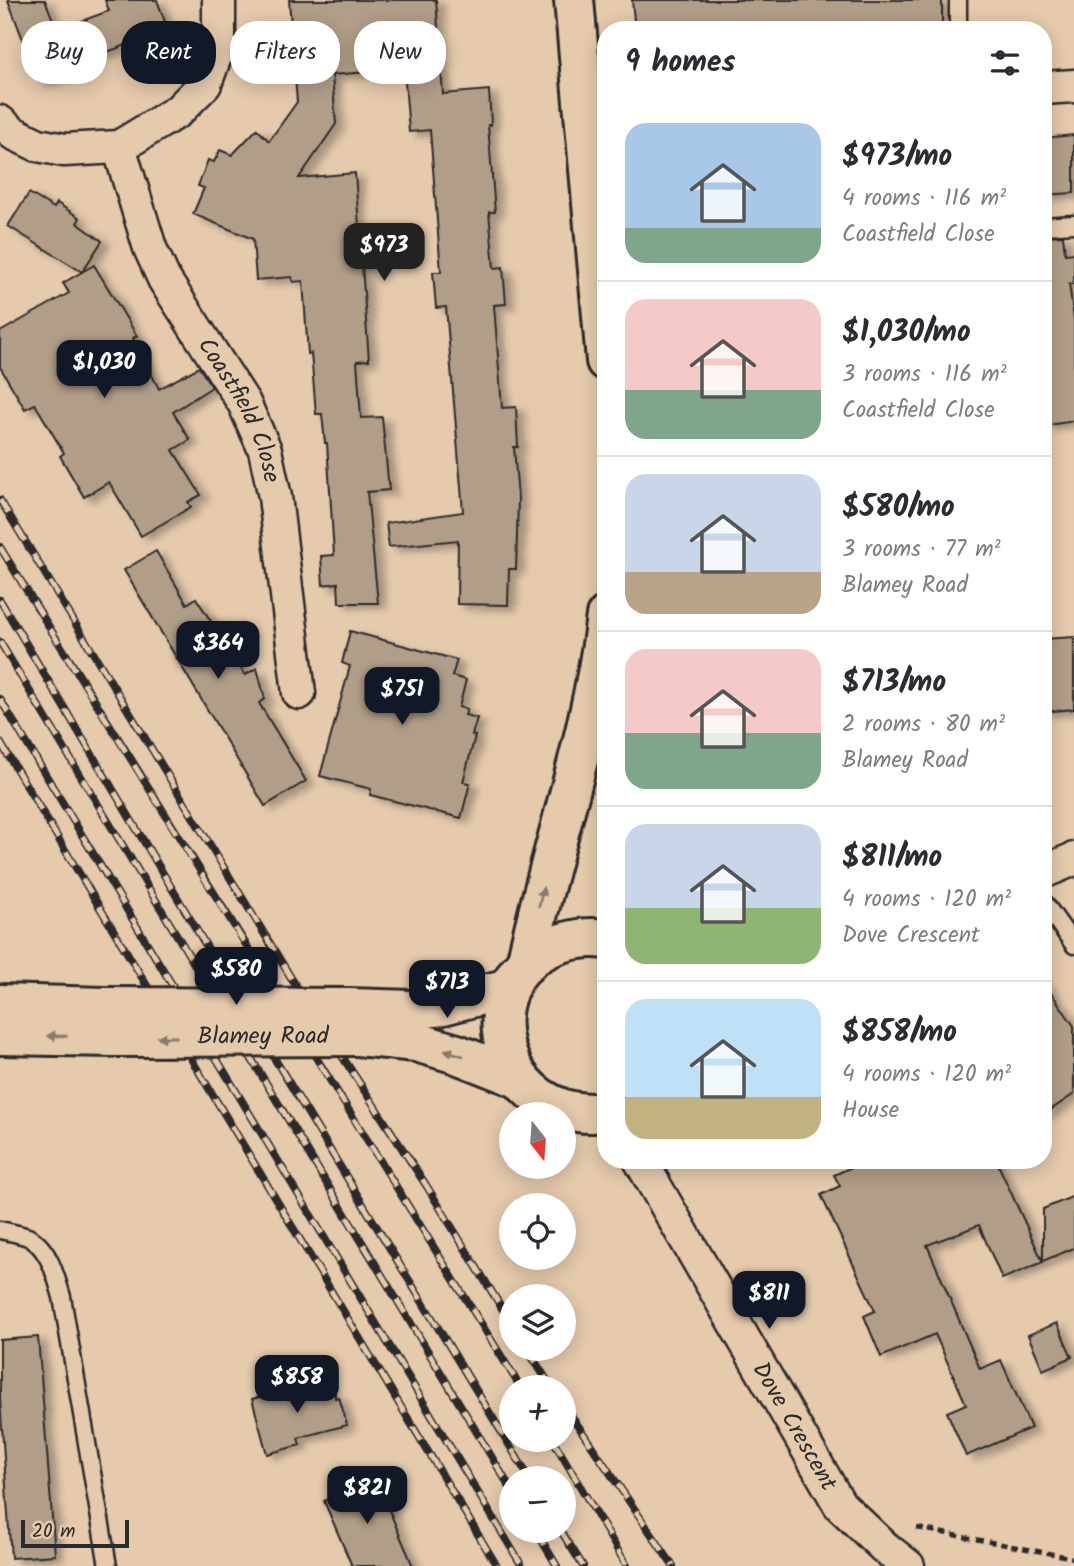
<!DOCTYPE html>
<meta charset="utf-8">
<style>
:root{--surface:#fff;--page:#f2f2f3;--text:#2b2b33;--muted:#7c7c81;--line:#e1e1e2;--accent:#111827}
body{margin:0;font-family:Kalam,sans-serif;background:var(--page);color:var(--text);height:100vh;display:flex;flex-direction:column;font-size:26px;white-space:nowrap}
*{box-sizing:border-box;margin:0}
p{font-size:23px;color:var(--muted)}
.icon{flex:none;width:38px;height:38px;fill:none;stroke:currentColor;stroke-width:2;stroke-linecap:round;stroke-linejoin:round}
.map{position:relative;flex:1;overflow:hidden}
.sheet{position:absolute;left:597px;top:21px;width:455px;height:1148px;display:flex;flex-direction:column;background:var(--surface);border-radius:28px;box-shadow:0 4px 18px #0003}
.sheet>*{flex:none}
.hud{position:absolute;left:21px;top:21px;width:471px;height:63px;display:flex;gap:14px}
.needle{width:46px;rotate:163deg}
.buttons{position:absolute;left:499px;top:1102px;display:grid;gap:14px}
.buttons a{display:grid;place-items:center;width:77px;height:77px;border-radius:50%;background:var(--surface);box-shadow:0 4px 18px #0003;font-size:35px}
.scale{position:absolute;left:21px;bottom:18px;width:108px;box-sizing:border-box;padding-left:7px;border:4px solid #2b2b2b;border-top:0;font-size:19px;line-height:24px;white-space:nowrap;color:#2b2b2b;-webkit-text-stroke:5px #e5caac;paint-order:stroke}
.price{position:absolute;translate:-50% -60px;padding:0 16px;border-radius:14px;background:var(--accent);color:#fff;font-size:23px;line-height:46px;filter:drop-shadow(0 2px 4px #0008)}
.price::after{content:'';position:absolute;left:50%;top:42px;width:21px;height:16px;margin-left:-10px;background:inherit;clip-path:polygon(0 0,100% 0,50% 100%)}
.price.selected{background:#222;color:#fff}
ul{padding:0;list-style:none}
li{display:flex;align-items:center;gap:21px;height:175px;padding:0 28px}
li+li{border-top:2px solid var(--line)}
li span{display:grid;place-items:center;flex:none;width:196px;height:140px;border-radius:21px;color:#555}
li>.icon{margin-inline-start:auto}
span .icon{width:84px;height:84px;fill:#fffc;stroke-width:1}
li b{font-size:30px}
h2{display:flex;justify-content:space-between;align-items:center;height:84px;padding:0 28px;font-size:30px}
.chip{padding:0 24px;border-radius:28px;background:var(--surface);box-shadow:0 4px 18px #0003;font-size:24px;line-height:63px}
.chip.selected{background:var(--accent);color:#fff}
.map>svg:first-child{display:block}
.building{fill:#b19e88;stroke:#2b2b2b;stroke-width:2;filter:url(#shadow)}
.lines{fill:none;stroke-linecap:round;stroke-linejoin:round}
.lane-casing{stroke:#2b2b2b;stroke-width:21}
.street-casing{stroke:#2b2b2b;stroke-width:37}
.secondary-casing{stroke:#2b2b2b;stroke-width:44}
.path{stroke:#2b2b2b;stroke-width:4.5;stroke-dasharray:7 5;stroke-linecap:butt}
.lane{stroke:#e5caac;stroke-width:16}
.street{stroke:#e5caac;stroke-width:32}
.secondary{stroke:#e5caac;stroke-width:38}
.rail-casing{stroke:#2b2b2b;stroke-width:8}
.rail{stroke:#e5caac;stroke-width:5;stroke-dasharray:16;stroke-linecap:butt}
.secondary-bridge-casing{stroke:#2b2b2b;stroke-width:44;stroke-linecap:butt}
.secondary-bridge{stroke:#e5caac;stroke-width:38}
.oneway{fill:#887a6c}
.labels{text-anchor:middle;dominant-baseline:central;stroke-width:5;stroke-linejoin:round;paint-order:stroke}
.street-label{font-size:24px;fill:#2b2b2b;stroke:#e5caac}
</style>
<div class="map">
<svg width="1074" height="1566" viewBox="0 0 1074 1566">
<defs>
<filter id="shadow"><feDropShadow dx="8" dy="4.5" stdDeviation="3.5" flood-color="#0004"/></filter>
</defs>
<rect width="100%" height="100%" fill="#e5caac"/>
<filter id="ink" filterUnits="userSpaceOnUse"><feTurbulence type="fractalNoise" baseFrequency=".0143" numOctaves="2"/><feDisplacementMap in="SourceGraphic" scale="14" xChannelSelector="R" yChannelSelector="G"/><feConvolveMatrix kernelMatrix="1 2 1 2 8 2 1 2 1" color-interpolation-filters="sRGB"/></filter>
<g filter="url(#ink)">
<!-- building -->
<g class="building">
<polygon points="8,0 45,0 57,30 109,11 105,0 157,0 168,30 90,58 92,63 39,82"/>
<polygon points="289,0 436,0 443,94 489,90 491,125 488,125 495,212 489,212 494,268 503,267 506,304 494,305 502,408 516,407 518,447 514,447 518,499 516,569 509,569 508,605 457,604 458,540 389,547 386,523 463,512 446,307 436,308 433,272 441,272 430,130 409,132 404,69 332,75 336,124 299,178 355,173 369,360 357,361 361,418 382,417 389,490 367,492 378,603 339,603 338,583 323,585 321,556 334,555 327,443 325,443 322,414 316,414 311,353 308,354 303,281 293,282 292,277 256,280 253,239 193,214 204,188 198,186 208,160 214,162 220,150 232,155 257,129 269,141 297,102"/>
<polygon points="632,0 942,0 942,30 855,30 855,26 802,30 635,30"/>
<polygon points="1074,135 1074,193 1043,195 1043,138"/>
<polygon points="29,193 54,208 57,203 80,218 77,223 102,241 82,272 8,226"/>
<polygon points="1063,235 1065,254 1074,253 1074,284 1069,284 1074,319 1074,421 1043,426 1043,236"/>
<polygon points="94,265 137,336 133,338 159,389 199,367 212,387 173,412 190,440 173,450 201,495 188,502 191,507 141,536 109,482 84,497 60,456 64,453 35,404 25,409 0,367 0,332 69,293 63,283"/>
<polygon points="156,551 187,604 196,598 245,675 257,668 265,699 259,703 306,781 265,806 124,570"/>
<polygon points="350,631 457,660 452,676 466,680 459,707 467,709 465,715 477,718 472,735 475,736 463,782 470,783 461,818 370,795 371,789 320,776 350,666 342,663"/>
<polygon points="1074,637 1074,709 1043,712 1043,639"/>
<polygon points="1043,981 1074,1026 1074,1094 1043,1115"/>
<polygon points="867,1160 996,1160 1043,1262 1002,1279 979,1225 927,1245 980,1369 1001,1360 1031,1428 966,1456 947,1412 966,1404 935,1334 881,1357 864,1316 875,1311 821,1195 840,1186 834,1175"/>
<polygon points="1074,1196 1074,1248 1043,1261 1043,1209"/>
<polygon points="1057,1323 1072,1357 1043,1370 1028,1335"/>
<polygon points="38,1337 55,1555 11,1558 0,1399 0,1340"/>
<polygon points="324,1380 328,1395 335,1393 335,1398 339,1397 347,1425 298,1438 300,1445 267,1454 252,1399"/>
<polygon points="373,1473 413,1566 352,1566 324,1501 350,1489 350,1482"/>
</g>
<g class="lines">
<!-- lane casing -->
<g class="lane-casing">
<g id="lane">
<polyline points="958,0 958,30"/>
<polyline points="1043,226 1074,224"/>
<polyline points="1043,901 1074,945"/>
<path d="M0 1230C9 1232 20 1234 28 1237 49 1247 56 1277 62 1297L108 1566"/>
</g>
</g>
<!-- street casing -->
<g class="street-casing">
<g id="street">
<polyline points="1043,88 1074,86"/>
<polyline points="0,122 13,133 38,145 64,150 119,147 178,111 205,84 219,45 219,0"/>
<path id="s1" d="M119 147 150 248 164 279 244 403 265 450 275 497 299 693"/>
<polyline points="1043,872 1074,859"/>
<path id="s2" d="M640 1160 840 1505 884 1547 908 1566"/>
</g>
</g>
<!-- secondary casing -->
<g class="secondary-casing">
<g id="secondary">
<polyline points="574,0 606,361"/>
<path d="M606 939C587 936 570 939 553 946 463 983 498 1126 606 1112"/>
<path d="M526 964C551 848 592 735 606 616"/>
<polyline points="0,1004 105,1007"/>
<polyline points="349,1008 412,1010 435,1007 509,988"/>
<polyline points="0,1035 114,1037"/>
<polyline points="358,1036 416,1042 457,1054 518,1078"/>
</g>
</g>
<!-- path -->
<polyline class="path" points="917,1528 1074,1558"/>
<!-- lane -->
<use href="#lane" class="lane"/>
<!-- street -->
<use href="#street" class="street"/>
<!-- secondary -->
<use href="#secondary" class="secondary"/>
<!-- rail casing -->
<g class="rail-casing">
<g id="rail">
<polyline points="0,500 293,981 426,1185 511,1323"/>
<path d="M0 547C172 828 347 1107 521 1388"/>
<polyline points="0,600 220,969 530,1479"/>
<polyline points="0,642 511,1489"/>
<polyline points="0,699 522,1566"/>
<polyline points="0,742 497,1566"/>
<polyline points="527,1349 552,1388"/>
<polyline points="564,1405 673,1566"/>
<polyline points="553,1440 627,1566"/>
<polyline points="536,1531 557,1566"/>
<polyline points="561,1531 583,1566"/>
</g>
</g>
<!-- rail -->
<use href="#rail" class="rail"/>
<!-- secondary-bridge casing -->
<g class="secondary-bridge-casing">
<g id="secondary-bridge">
<polyline points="105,1007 349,1008"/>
<path id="s3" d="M114 1037 358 1036"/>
</g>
</g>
<!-- secondary-bridge -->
<use href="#secondary-bridge" class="secondary-bridge"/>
</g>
<!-- one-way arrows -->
<defs><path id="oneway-solid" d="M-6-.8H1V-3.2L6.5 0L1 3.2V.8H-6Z" transform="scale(1.75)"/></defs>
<g class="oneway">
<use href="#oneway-solid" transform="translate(541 897) rotate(-77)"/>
<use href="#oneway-solid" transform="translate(57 1036) rotate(-179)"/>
<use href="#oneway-solid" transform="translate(167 1037) rotate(180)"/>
<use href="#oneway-solid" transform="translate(454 1053) rotate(-162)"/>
</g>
</g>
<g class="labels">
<!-- street labels -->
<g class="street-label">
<text stroke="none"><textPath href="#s1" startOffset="292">Coastfield Close</textPath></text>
<text stroke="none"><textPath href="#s3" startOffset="149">Blamey Road</textPath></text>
<text stroke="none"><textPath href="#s2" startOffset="308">Dove Crescent</textPath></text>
</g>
</g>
</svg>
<div class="buttons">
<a><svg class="needle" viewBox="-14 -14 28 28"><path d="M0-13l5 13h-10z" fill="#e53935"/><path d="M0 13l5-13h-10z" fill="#7c7c81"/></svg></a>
<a><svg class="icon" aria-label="locate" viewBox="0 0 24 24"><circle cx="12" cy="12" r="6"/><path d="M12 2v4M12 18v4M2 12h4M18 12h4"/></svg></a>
<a><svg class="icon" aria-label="layers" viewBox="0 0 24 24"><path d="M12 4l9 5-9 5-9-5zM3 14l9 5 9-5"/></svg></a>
<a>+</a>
<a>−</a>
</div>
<div class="scale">20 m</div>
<b class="price selected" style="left:384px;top:283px">$973</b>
<b class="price" style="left:104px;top:400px">$1,030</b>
<b class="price" style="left:218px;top:681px">$364</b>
<b class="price" style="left:402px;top:727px">$751</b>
<b class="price" style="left:236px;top:1007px">$580</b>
<b class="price" style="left:447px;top:1020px">$713</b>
<b class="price" style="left:769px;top:1331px">$811</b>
<b class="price" style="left:297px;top:1415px">$858</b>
<b class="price" style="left:367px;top:1526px">$821</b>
<div class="hud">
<a class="chip">Buy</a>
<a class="chip selected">Rent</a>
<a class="chip">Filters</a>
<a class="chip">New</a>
</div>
<section class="sheet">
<h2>9 homes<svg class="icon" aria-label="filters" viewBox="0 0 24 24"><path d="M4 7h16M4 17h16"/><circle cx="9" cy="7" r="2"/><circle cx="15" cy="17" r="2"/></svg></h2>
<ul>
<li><span style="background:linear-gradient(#a9c7e8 75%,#7fa58c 0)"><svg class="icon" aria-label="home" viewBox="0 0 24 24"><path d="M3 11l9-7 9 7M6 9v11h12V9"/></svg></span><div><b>$973/mo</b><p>4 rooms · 116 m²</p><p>Coastfield Close</p></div></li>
<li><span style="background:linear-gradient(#f6c9c9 65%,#7fa58c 0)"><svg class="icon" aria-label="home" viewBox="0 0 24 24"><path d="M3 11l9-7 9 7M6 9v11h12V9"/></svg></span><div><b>$1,030/mo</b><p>3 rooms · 116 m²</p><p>Coastfield Close</p></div></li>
<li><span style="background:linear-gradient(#c9d6e8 70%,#b9a48a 0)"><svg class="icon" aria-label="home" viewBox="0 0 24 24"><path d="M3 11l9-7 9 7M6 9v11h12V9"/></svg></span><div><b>$580/mo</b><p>3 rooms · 77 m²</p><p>Blamey Road</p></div></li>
<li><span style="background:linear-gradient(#f6c9c9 60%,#7fa58c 0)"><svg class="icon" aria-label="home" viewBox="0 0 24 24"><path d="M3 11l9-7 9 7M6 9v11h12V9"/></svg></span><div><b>$713/mo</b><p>2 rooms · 80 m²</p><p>Blamey Road</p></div></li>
<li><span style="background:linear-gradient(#c9d6e8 60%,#8fb573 0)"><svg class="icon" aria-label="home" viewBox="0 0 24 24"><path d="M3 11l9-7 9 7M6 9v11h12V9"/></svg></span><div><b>$811/mo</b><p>4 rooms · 120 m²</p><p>Dove Crescent</p></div></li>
<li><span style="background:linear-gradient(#bfe0f5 70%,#c2b280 0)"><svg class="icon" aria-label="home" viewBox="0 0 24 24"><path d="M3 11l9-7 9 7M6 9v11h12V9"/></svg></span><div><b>$858/mo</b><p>4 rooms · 120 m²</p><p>House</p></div></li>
</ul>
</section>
</div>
